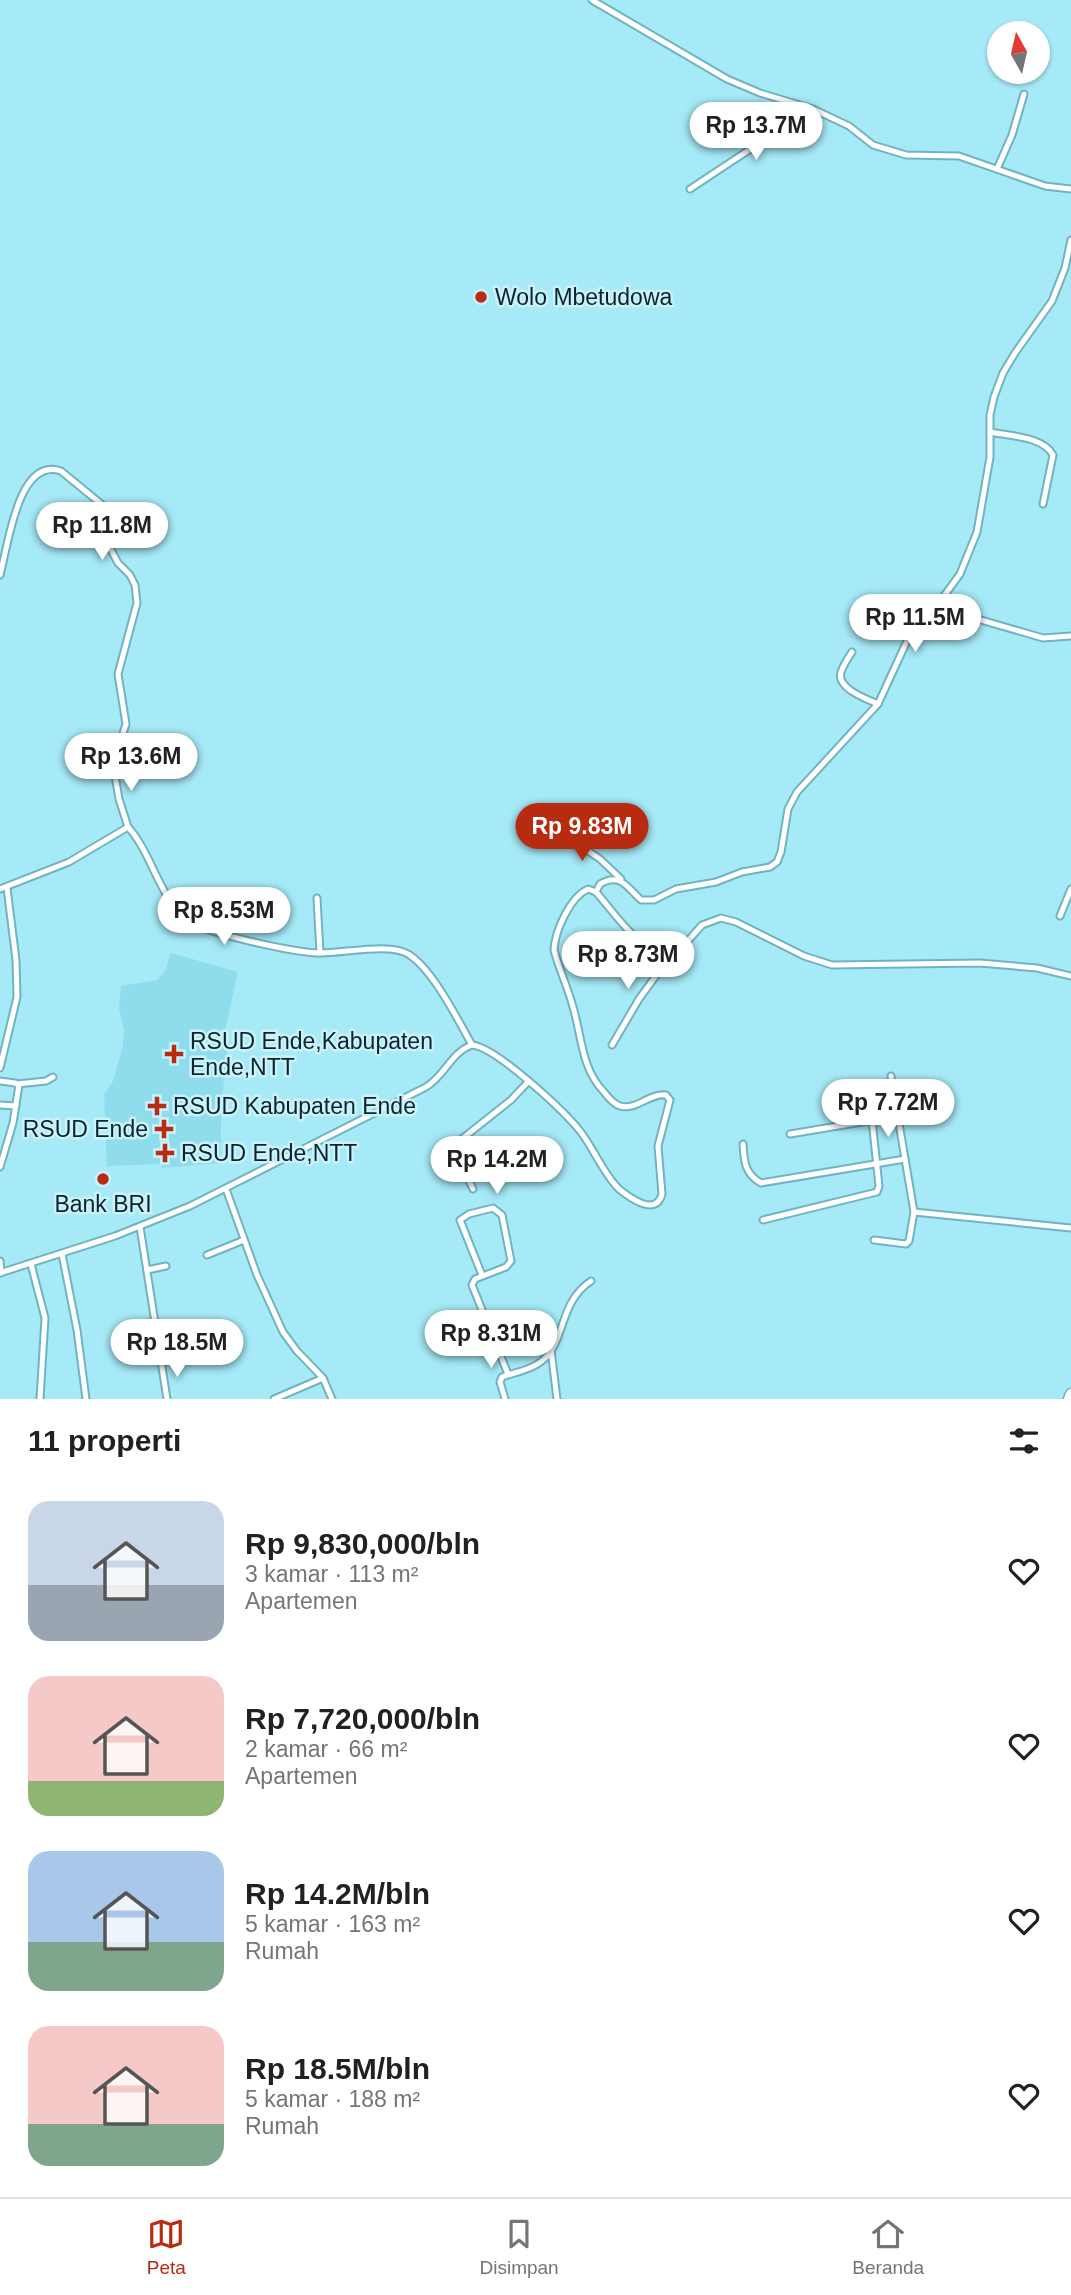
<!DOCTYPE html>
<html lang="id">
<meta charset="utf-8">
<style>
:root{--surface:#fff;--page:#f2f2f2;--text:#202124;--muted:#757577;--line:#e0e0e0;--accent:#b72b10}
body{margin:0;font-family:Helvetica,sans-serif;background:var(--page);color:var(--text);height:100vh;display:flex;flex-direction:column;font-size:26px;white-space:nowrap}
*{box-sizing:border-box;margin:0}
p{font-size:23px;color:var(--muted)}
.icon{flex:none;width:38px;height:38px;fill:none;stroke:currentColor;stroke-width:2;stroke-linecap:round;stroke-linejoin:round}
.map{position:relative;height:1399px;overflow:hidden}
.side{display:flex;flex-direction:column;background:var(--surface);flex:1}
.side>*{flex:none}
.needle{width:46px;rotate:352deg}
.tools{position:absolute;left:987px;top:21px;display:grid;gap:14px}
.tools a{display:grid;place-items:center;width:63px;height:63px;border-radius:50%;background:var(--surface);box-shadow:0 2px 5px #0004;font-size:35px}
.price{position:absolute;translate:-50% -60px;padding:0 16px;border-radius:24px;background:#fff;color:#222;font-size:23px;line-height:46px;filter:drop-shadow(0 2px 4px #0008)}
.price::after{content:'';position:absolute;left:50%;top:42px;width:21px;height:16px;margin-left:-10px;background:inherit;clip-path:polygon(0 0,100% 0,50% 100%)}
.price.selected{background:var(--accent);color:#fff}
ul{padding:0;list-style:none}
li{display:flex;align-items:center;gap:21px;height:175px;padding:0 28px}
li span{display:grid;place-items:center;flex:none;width:196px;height:140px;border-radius:21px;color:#555}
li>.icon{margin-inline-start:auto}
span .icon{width:84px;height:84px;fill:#fffc;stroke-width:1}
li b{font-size:30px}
h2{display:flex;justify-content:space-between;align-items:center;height:84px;padding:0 28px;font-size:30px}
.dock{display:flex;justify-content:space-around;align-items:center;height:98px;border-top:2px solid var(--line);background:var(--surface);font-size:19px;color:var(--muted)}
.dock a{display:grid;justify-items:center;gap:4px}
.dock .selected{color:var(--accent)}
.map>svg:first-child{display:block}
.built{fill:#8fdced}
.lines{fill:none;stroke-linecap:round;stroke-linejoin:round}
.street-casing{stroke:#70b3c1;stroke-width:9}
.highway-casing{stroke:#70b3c1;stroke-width:13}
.street{stroke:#fff;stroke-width:5}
.highway{stroke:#fff;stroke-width:10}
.poi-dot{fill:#b72b10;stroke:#cbf2fb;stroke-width:2.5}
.labels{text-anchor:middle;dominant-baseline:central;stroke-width:5;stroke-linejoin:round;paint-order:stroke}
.poi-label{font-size:23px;fill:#09252b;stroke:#cbf2fb;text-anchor:start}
</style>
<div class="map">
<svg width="1071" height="1399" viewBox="0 0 1071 1399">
<rect width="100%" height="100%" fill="#a6eaf8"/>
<!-- built -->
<polygon class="built" points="171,953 238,972 226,1026 228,1062 222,1094 220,1163 162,1168 161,1164 107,1166 104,1094 113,1081 123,1046 124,1031 119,1009 121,986 157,980 165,971"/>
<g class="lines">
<!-- street casing -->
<g class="street-casing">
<g id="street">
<polyline points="592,0 727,79 760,93 813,109 849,126 873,145 906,155 959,156 1045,186 1071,189"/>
<polyline points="997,169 1012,135 1024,94"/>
<polyline points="690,189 764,140 793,104"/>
<path d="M990 432C1008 436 1043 436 1053 455L1043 504"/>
<path d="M0 575C8 546 18 456 61 471L106 508 111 519 109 546 118 563 130 575 135 585 137 603 118 674 126 724 113 764 119 799 128 827"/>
<polyline points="936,607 1043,638 1071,636"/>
<path d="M852 652C848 658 843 666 841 672 836 688 866 699 878 704"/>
<polyline points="554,828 600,859 621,879"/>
<path d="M0 889 69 862 128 827C152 853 160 901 189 921 208 934 293 952 318 953 341 954 389 942 408 954 432 968 458 1020 472 1045"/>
<path d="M596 892 600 884C620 872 627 887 641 900H654L676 889 716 882 742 872 770 867 777 862 781 852 788 809 797 792 878 704 907 641 936 607 960 574 977 532 990 457V415L994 397 1003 373 1015 353 1052 301 1065 268 1071 240"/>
<polyline points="317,898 320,953"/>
<polyline points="1060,916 1071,889"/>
<polyline points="612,1045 639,999 671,955"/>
<polyline points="0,1068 17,997 16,960 7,888"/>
<polyline points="0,1081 15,1083 19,1085 13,1123 0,1167"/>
<polyline points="17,1084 46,1081 53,1077"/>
<polyline points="0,1105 16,1106"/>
<polyline points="790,1134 898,1116"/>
<path d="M743 1144C744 1162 745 1174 761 1183L905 1159"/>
<polyline points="226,1189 257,1275 283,1332 297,1351 323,1378 332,1399"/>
<polyline points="473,1189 453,1146 511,1100 528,1082"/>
<polyline points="914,1212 1071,1228"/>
<polyline points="763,1220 877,1192 879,1186 872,1120"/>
<polyline points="140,1227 167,1399"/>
<polyline points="874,1240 906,1244 909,1241 914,1212 891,1076"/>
<polyline points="62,1254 77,1330 86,1399"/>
<polyline points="207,1255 244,1240"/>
<polyline points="0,1261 1,1273"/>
<polyline points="31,1264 45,1318 40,1399"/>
<polyline points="147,1270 166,1266"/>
<path d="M0 1273 115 1236 190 1206 426 1087C446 1075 450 1053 472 1045 496 1047 564 1111 580 1131 594 1149 603 1173 619 1189 630 1198 656 1217 662 1194L658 1146 670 1100 666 1095C649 1093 636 1111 620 1106 613 1104 608 1097 604 1092 581 1068 582 1037 573 1007 568 988 559 969 554 950 555 931 570 897 588 889L596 892C617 916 633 944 666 955L679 951 702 925 721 918 736 922 804 956 832 965 980 963 1037 968 1071 976"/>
<polyline points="482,1275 460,1220 469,1214 493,1208 502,1215 511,1261 506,1267 475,1279 472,1285 508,1374"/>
<polyline points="551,1350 557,1399"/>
<polyline points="162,1362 211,1353"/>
<polyline points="274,1399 323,1378"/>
<path d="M505 1399 500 1382 502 1377C515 1372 532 1370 543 1360 566 1340 559 1302 591 1281"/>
</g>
</g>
<!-- highway casing -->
<g class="highway-casing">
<polyline id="highway" points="1069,1399 1071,1394"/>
</g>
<!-- street -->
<use href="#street" class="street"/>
<!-- highway -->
<use href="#highway" class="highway"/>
</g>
<!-- markers -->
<g class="poi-dot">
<circle cx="481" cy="297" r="7"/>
<path d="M170.5 1043.5h7v7h7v7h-7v7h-7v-7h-7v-7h7z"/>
<path d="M153.5 1095.5h7v7h7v7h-7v7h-7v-7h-7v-7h7z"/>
<path d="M160.5 1118.5h7v7h7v7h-7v7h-7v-7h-7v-7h7z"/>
<path d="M161.5 1142.5h7v7h7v7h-7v7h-7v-7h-7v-7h7z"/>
<circle cx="103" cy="1179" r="7"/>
</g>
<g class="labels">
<!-- poi labels -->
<g class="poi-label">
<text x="495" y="297">Wolo Mbetudowa</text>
<text x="190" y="1041">RSUD Ende,Kabupaten<tspan x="190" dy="26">Ende,NTT</tspan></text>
<text x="173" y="1106">RSUD Kabupaten Ende</text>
<text x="148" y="1129" text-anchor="end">RSUD Ende</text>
<text x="181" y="1153">RSUD Ende,NTT</text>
<text x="103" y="1204" text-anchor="middle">Bank BRI</text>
</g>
</g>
</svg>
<div class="tools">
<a><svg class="needle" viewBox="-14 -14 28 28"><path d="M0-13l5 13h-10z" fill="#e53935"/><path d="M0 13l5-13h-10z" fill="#757577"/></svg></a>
</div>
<b class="price" style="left:756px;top:162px">Rp 13.7M</b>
<b class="price" style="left:102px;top:562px">Rp 11.8M</b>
<b class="price" style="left:915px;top:654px">Rp 11.5M</b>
<b class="price" style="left:131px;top:793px">Rp 13.6M</b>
<b class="price selected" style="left:582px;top:863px">Rp 9.83M</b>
<b class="price" style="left:224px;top:947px">Rp 8.53M</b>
<b class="price" style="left:628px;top:991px">Rp 8.73M</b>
<b class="price" style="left:888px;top:1139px">Rp 7.72M</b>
<b class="price" style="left:497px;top:1196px">Rp 14.2M</b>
<b class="price" style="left:491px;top:1370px">Rp 8.31M</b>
<b class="price" style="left:177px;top:1379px">Rp 18.5M</b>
</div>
<section class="side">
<h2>11 properti<svg class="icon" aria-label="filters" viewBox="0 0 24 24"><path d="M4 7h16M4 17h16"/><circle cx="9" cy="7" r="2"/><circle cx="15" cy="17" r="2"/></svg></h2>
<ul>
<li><span style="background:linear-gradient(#c9d6e8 60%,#9aa5b1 0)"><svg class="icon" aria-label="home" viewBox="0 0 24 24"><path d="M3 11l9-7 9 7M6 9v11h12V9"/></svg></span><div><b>Rp 9,830,000/bln</b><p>3 kamar · 113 m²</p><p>Apartemen</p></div><svg class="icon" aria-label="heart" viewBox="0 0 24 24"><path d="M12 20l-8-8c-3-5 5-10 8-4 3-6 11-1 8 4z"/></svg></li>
<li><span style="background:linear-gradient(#f6c9c9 75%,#8fb573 0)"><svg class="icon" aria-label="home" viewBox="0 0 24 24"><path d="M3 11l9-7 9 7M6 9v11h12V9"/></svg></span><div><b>Rp 7,720,000/bln</b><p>2 kamar · 66 m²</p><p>Apartemen</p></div><svg class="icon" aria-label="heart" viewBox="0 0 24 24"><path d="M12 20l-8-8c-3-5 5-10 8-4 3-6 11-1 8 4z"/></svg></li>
<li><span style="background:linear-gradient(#a9c7e8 65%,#7fa58c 0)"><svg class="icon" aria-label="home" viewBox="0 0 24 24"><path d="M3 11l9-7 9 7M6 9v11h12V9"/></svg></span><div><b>Rp 14.2M/bln</b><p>5 kamar · 163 m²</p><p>Rumah</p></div><svg class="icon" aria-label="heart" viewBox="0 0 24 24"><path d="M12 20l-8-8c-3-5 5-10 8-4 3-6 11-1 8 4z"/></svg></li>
<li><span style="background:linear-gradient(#f6c9c9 70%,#7fa58c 0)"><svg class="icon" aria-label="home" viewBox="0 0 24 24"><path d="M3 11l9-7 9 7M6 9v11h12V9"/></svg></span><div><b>Rp 18.5M/bln</b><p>5 kamar · 188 m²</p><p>Rumah</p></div><svg class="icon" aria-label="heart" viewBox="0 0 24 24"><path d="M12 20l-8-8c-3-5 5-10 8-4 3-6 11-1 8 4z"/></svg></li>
</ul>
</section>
<nav class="dock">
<a class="selected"><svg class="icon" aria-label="map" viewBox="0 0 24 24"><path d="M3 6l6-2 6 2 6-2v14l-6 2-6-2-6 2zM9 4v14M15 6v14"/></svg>Peta</a>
<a><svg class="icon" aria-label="saved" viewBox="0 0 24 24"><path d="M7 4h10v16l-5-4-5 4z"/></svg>Disimpan</a>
<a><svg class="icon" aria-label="home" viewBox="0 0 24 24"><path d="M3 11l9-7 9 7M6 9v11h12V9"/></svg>Beranda</a>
</nav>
